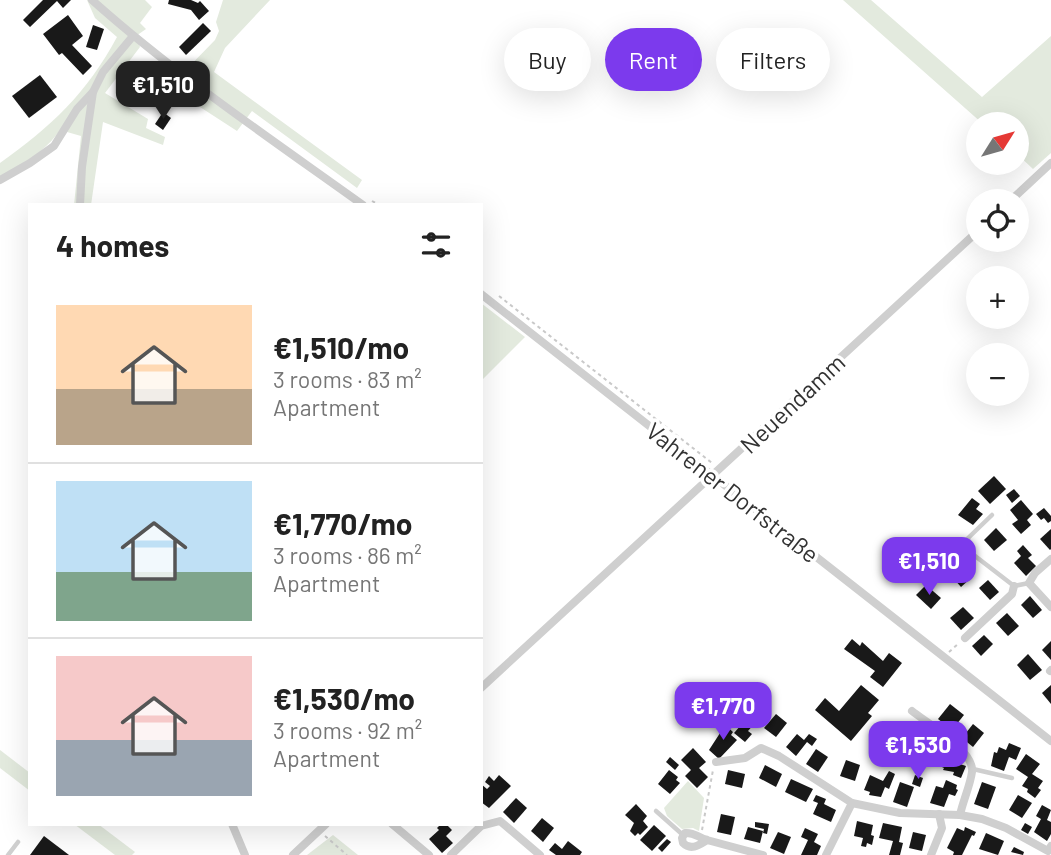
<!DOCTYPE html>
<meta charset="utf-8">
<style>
:root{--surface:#fff;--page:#f2f2f2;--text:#222;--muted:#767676;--line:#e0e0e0;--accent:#7c3aed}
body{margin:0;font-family:Barlow,sans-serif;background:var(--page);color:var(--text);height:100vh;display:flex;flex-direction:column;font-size:26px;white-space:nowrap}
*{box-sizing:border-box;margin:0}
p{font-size:23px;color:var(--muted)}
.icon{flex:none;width:38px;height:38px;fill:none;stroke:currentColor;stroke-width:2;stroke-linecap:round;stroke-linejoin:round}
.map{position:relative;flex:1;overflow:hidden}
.drawer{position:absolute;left:28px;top:203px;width:455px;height:623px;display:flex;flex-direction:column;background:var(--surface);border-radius:0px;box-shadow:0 7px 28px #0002}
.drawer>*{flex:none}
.top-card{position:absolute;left:504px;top:28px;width:441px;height:63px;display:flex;gap:14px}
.needle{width:46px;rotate:53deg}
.fabs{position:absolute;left:966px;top:112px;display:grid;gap:14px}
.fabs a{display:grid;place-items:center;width:63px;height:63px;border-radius:50%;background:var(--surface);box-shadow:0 7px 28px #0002;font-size:35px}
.price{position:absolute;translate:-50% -60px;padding:0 16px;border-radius:14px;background:var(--accent);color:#fff;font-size:23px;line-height:46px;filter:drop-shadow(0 2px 4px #0008)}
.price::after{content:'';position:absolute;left:50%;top:42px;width:21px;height:16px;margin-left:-10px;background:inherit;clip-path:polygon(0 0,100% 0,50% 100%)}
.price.on{background:#222;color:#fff}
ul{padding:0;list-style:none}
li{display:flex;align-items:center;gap:21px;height:175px;padding:0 28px}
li+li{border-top:2px solid var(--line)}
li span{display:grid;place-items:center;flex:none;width:196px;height:140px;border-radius:0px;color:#555}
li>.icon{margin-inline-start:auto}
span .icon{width:84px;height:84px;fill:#fffc;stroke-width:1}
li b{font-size:30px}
h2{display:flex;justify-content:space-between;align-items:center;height:84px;padding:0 28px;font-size:30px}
.chip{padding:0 24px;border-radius:32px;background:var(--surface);box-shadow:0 7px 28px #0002;font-size:24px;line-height:63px}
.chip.on{background:var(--accent);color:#fff}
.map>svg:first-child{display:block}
.green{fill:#e3eade}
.building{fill:#191919}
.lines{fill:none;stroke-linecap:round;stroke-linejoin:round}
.path{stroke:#c9c9c9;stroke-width:2;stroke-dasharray:3.5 3.5;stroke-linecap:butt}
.lane{stroke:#cfcfcf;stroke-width:4.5}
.street{stroke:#cfcfcf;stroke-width:8}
.labels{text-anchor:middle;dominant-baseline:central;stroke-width:7;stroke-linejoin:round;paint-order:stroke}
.street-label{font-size:24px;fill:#323232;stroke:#fff}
</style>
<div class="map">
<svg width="1051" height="855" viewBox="0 0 1051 855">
<rect width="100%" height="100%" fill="#fff"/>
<!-- green -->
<g class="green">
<path d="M87 0H145L152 7 140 23 146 29 136 36 140 47 105 93 148 119 146 128 165 137 163 145 103 122 91 205H74L81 136 60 130C45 152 23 164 0 178V163C51 127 87 93 117 37L95 18Z"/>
<polygon points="223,0 270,0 225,48 214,72 362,180 357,188 252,111 237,131 163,83 171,73 179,77 215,40 219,31 216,22"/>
<polygon points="843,0 871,0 982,97 1051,36 1051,153 1033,169 1017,154 1017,124 983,124"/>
<polygon points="481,303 525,337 481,381"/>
<polygon points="0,750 30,773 30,791 0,768"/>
<polygon points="688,781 704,798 699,831 693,828 682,829 667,816 664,808"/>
<polygon points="74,824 98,824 135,852 132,855 115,855"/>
<polygon points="333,835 358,855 307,855"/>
</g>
<!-- building -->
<g class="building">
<polygon points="43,0 71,0 63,8 57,1 30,27 23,20"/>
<polygon points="169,0 191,0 198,3 200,1 209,11 199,20 191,10 168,4"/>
<polygon points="68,15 83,36 72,45 92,66 83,75 62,53 59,55 43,34"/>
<polygon points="203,23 211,31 186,55 179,47"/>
<polygon points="93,25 104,29 97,50 86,47"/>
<polygon points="134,68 151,81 148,85 159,94 153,102 149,99 151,96 144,90 142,94 124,80"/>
<polygon points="40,75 57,97 29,118 12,96"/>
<polygon points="163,112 171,118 163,130 155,124"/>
<polygon points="994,476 1006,489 990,504 978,491"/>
<polygon points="1014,489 1020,496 1012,503 1006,495"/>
<polygon points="972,498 980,504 976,509 983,514 973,525 958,515"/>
<polygon points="1021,500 1033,514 1027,520 1031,525 1021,534 1012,524 1018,520 1010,510"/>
<polygon points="1044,508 1051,516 1051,521 1048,523 1044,518 1041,520 1036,514"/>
<polygon points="996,528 1007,540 994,551 984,540"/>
<polygon points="1051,529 1051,549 1050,550 1040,539"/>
<polygon points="923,540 935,550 922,569 910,560"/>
<polygon points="1023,545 1032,555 1028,558 1036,566 1026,576 1014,563 1021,556 1017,551"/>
<polygon points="892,554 910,568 901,580 883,566"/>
<polygon points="953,566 957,570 961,567 971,578 961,587 947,571"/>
<polygon points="988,580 999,592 990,600 979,588"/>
<polygon points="926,585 941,598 931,609 916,595"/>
<polygon points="1030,596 1042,610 1033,618 1021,605"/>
<polygon points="963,607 974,618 961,630 950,618"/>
<polygon points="1007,613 1019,626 1008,636 996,623"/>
<polygon points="984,635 993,644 981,656 972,646"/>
<polygon points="852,639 860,646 862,642 883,661 889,653 902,663 883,687 870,677 875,671 844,649"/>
<polygon points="1051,641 1051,660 1042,650"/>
<polygon points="1028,654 1042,670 1030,680 1017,665"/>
<polygon points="861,685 879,700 868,713 872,716 851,741 815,710 825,698 839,711"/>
<polygon points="1051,685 1051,704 1042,693"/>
<polygon points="950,704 964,715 952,730 938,719"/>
<polygon points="750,707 761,716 748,731 752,734 745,742 734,733 741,725 738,722"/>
<polygon points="776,714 787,723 776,737 764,728"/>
<polygon points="723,723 733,732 731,735 737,740 719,759 709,750 722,730 719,727"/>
<polygon points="973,724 984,733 973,747 962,738"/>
<polygon points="884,726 906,734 899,751 879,741"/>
<polygon points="797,734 804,740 809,734 817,739 812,746 807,742 796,756 786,747"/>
<polygon points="1009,743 1021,748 1016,760 1009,757 1004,771 991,766 994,752 997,753 999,747 1006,750"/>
<polygon points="693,748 706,762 699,768 708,777 697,788 685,776 691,770 681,760"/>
<polygon points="816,749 828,757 818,772 806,764"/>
<polygon points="945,751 959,757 957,763 966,766 961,778 953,775 954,772 943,770 944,768 940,766"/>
<polygon points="1026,754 1040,764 1032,774 1043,781 1038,788 1041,790 1035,798 1027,792 1028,789 1022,786 1028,777 1016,769"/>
<polygon points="670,757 679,765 675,770 666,762"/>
<polygon points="846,760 860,765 855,781 840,776"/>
<polygon points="765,765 782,774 776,787 759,778"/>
<polygon points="669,770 678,777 676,780 680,783 670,794 658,784"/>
<polygon points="728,770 745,774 742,788 725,784"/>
<polygon points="889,771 895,774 889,789 885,787 881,797 869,795 870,792 864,790 870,775 883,781"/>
<polygon points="499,775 511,786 489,808 481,802 481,784 487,789 490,786 485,782 489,776 494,781"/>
<polygon points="915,775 923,778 920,787 912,784"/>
<polygon points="791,779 813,789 806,802 785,792"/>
<polygon points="946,780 957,785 956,789 958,790 955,796 949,794 944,807 930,803 936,786 943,788"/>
<polygon points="900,782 914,787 907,807 893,802"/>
<polygon points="982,782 996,787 988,809 974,804"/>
<polygon points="816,795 826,799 824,804 836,810 831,822 813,814 818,803 813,801"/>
<polygon points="1018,795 1032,803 1022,818 1009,810"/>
<polygon points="516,798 527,808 514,823 503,812"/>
<polygon points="636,804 647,816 643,821 648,827 640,835 638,833 635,836 630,831 634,823 625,815"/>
<polygon points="1042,805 1051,810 1047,820 1051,822 1051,834 1047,841 1034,832 1041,819 1036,816"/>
<polygon points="721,814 735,817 731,835 717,832"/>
<polygon points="542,818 554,828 543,842 531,831"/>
<polygon points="857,821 873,825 871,835 874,836 872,845 867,843 866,847 861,846 863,838 854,836"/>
<polygon points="755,822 769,824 767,834 763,833 764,829 755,827"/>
<polygon points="883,823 902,827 899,842 903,843 900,855 889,855 893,841 879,838"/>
<polygon points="1025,823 1032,827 1028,834 1021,830"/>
<polygon points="441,824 446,824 452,830 446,836 453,843 442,853 429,839 439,830 437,828"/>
<polygon points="654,825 666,836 652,851 640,840"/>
<polygon points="748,827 763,831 760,843 744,839"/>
<polygon points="965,827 976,832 974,836 972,835 962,855 953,855 954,852 947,848 957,828 964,831"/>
<polygon points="805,828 818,834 814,842 821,846 817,855 801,855 808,840 801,837"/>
<polygon points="778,832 791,837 784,854 770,848"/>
<polygon points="913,832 926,835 922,851 909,848"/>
<polygon points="986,833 1004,841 998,855 979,849"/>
<polygon points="44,836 69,855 30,855"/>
<polygon points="667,839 671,842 662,852 658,848"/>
<polygon points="568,841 582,852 580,855 556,855 549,850 555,843 562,849"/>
<polygon points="1014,847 1024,852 1023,855 1011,852"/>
</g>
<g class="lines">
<!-- path -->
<g class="path">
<polyline points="372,201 379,205"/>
<polyline points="499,296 712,463"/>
<polyline points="949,652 958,644"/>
<polyline points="702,830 713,770"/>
<polyline points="325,836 347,855"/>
</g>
<!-- lane -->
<g class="lane">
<polyline points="966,549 965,541 992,515"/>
<polyline points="927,575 958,548 966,549 1014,586 1029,583"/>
<polyline points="973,769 1012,778"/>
<polyline points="656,811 683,835"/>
<polyline points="8,855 18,842"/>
</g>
<!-- street -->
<g class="street">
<path d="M92 0C176 75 271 139 363 205"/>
<polyline points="0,180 30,163 54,146 77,109 93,92"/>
<polyline points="1010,201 1051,163"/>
<polyline points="80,205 82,167 93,92 103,72 133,36"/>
<polyline points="481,294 1051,741"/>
<polyline points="1051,559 1035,573 1029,583 1051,607"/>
<polyline points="965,638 1012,594 1014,586"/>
<polyline points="1050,671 1051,670"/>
<polyline points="481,688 978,231"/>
<path d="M912 711C927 723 975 751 972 772 970 786 963 801 960 815"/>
<polyline points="716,762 745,758 761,748 779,756 852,803"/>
<polyline points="232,824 245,855"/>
<polyline points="392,824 429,855"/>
<path d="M707 840C699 845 691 851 683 843L682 838 685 833C695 832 698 838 707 840L763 855"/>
<polyline points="293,855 326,824"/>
<polyline points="451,855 481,826 500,821 540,855"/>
<polyline points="826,855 852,803 900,813 960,815 982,819 1006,828 1048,851 1051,846"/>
<polyline points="931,855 942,828 939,814"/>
</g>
</g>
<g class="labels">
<!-- street labels -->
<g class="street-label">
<text transform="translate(792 403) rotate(-43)">Neuendamm</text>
<text transform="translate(733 492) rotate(38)">Vahrener Dorfstraße</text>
</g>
</g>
</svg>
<div class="fabs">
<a><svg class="needle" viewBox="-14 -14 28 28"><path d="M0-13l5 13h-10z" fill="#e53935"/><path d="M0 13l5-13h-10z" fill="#767676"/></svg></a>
<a><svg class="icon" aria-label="locate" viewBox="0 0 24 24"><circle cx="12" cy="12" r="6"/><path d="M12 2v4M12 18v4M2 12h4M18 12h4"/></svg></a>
<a>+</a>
<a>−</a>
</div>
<b class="price on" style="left:163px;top:121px">€1,510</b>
<b class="price" style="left:929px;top:597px">€1,510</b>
<b class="price" style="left:723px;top:742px">€1,770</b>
<b class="price" style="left:918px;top:781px">€1,530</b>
<div class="top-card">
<a class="chip">Buy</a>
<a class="chip on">Rent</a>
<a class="chip">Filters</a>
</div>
<section class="drawer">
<h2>4 homes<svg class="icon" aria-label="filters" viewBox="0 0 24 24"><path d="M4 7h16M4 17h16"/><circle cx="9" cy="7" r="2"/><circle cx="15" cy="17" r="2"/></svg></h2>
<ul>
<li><span style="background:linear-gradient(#ffd9b3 60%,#b9a48a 0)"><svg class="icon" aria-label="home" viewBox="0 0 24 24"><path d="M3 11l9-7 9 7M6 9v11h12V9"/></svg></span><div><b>€1,510/mo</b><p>3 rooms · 83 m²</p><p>Apartment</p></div></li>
<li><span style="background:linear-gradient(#bfe0f5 65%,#7fa58c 0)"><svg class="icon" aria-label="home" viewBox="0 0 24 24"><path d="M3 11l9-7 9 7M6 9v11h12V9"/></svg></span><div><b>€1,770/mo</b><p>3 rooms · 86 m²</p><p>Apartment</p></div></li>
<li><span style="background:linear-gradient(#f6c9c9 60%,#9aa5b1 0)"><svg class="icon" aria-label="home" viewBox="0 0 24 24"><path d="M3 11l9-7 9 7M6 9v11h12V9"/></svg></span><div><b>€1,530/mo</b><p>3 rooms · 92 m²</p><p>Apartment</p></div></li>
</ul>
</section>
</div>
